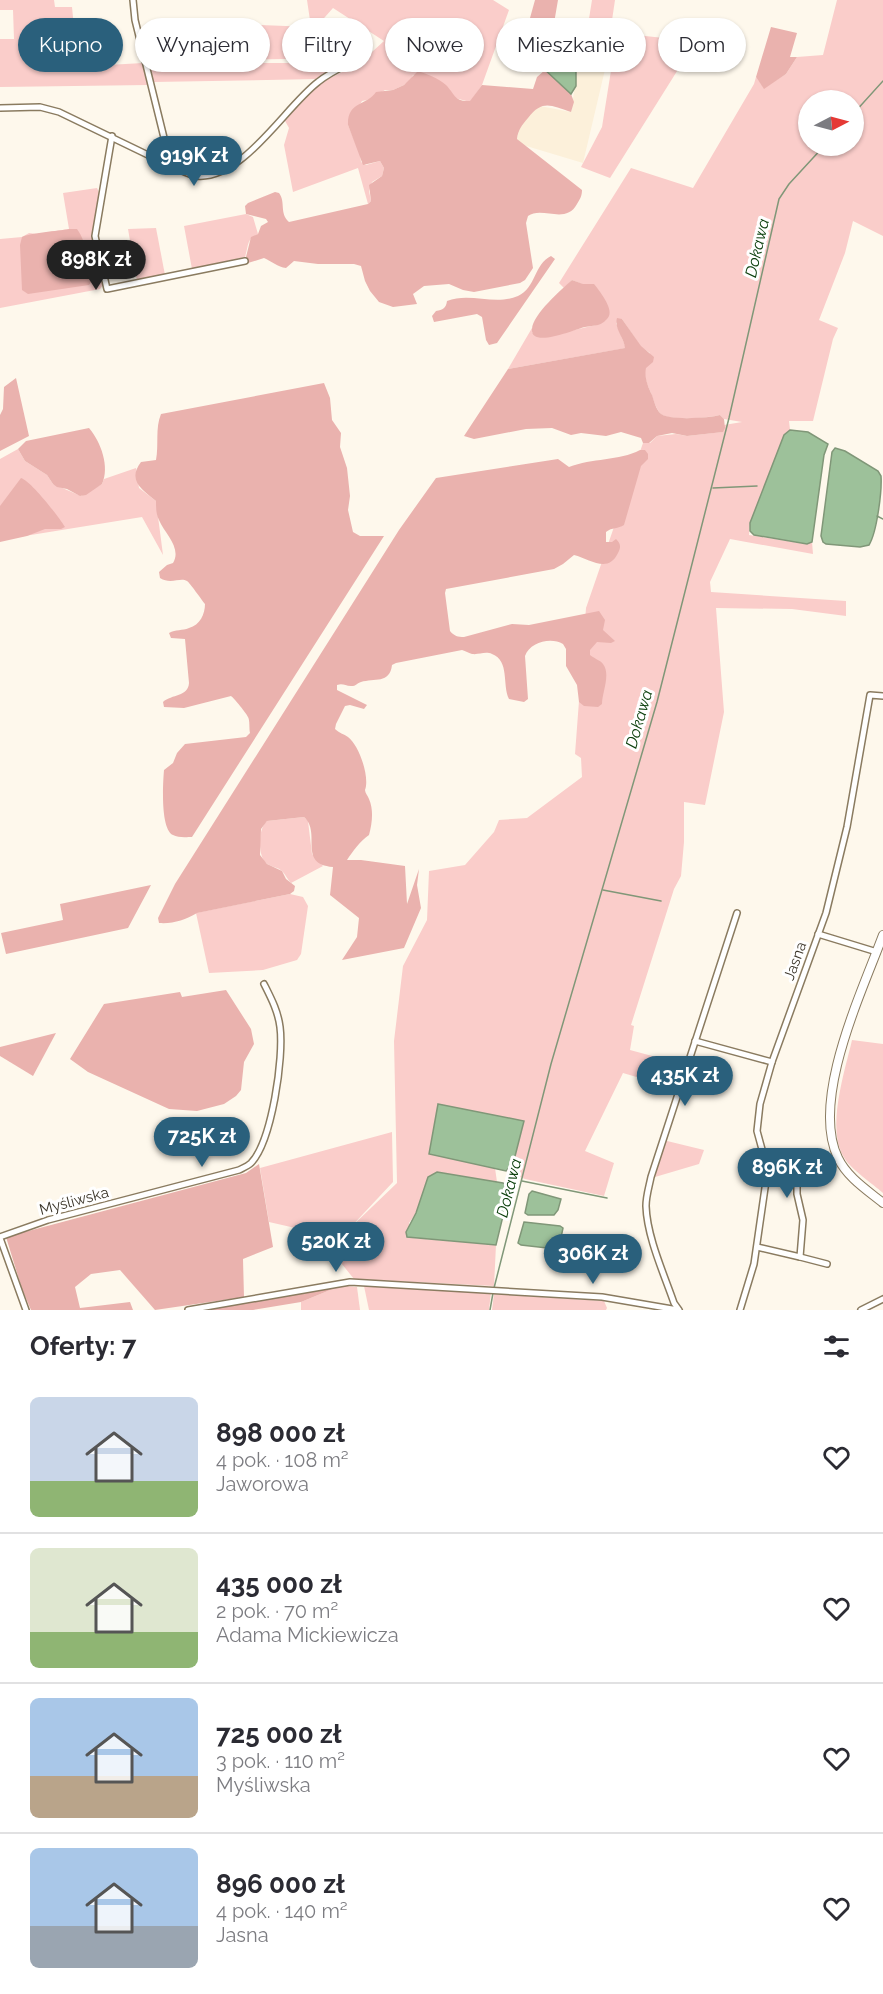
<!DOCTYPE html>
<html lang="pl">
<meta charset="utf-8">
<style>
:root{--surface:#fff;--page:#f7f7f7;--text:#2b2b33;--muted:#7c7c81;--line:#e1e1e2;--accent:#2a607c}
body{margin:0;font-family:Raleway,sans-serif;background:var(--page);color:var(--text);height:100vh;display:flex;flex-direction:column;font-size:22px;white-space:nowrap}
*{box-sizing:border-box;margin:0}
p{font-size:20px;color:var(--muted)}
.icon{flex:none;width:33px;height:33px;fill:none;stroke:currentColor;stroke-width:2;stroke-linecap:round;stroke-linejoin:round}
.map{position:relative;height:1310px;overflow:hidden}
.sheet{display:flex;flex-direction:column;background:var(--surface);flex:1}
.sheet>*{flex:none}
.top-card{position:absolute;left:18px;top:18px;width:848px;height:54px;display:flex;gap:12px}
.needle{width:39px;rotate:84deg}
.tools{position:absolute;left:798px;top:90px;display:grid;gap:12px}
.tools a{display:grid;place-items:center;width:66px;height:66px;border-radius:50%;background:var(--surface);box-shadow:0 2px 4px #0004;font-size:30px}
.price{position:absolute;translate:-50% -51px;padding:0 14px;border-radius:21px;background:var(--accent);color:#fff;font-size:20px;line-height:39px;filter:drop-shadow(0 2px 3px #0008)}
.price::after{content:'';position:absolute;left:50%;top:36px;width:18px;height:14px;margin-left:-9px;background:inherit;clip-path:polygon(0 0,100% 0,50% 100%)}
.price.current{background:#222;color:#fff}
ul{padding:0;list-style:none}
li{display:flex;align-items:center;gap:18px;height:150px;padding:0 30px}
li+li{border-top:2px solid var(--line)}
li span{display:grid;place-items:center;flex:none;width:168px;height:120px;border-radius:9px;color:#555}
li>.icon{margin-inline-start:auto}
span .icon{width:72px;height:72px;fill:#fffc;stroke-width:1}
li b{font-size:26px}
h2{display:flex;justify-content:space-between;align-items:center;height:72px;padding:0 30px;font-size:26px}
.tag{padding:0 21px;border-radius:27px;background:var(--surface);box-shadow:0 2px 4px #0004;font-size:21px;line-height:54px}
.tag.current{background:var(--accent);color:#fff}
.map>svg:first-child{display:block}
.built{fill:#fcf0da}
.green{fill:#facdca;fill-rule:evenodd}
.forest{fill:#eab2ae}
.water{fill:#9dc19a;stroke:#809778;stroke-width:1.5}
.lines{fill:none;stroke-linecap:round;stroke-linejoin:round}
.stream{stroke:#809778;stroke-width:1.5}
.street-casing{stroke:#8a7b60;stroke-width:8}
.secondary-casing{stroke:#8a7b60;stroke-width:10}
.street{stroke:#fff;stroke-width:5}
.secondary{stroke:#fff;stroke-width:8}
.labels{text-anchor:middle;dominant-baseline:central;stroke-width:6;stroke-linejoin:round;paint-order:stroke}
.street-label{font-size:15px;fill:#3b3529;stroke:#fff}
.water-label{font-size:16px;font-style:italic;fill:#0d410e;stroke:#fff}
</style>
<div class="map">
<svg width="883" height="1310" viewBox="0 0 883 1310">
<rect width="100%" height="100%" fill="#fef8ec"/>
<!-- built -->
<polygon class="built" points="584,25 615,27 583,163 523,145 517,139 520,126 534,110 540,106 571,112"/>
<!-- green -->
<g class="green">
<polygon points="0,0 54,0 55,7 72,7 76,48 56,49 55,68 143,63 148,85 0,87 0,39 14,39 13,10 0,10"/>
<polygon points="307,0 493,0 509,10 482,85 470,102 455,98 446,86 413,75 411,80 404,85 393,90 385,90 371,99 362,101 348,125 360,154 361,162 366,165 380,161 384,168 382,176 372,182 369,191 371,201 368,204 358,168 293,192 284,145 289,128 284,119 320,83 360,63 384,41 333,8 317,26 358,55 345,58 232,60 232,24 311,27"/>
<polygon points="592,0 615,0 611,27 588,25"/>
<path d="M837 0H883V236L853 221 845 253 819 320 838 328 833 339 813 421H789L790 430 784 435 750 523 749 535 806 544 812 542 813 554 730 539 710 582 711 592 846 601V616L792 609 716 608 724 712 705 805 684 802V842L681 876 674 889 631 1025 634 1026 630 1050 682 1064 677 1089 623 1073 585 1151 614 1163 604 1196 525 1179 506 1171 513 1164 523 1121 429 1154 495 1168 497 1182 438 1172 428 1177 416 1213 409 1223 413 1238 496 1245 494 1286 354 1279 329 1248 339 1238 269 1222 260 1168 392 1132 393 1182 349 1229 397 1183 394 1041 403 966 427 920 429 871 465 865 494 832 499 820 527 818 582 777 581 758 575 754 586 608 643 443H650L657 436 676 434 687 436 722 432 724 425 742 422 724 419 720 415C709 418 668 421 661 414 656 409 653 399 651 393 648 387 644 377 645 370 646 364 649 360 650 353L641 347 622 319 616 323 626 348 508 369 532 328V333L570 331 600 324 582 284 572 280 564 288 559 283 631 168 693 188 754 84 756 77 764 88 786 74 797 57 823 55ZM808 100H854V146H808Z"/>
<polygon points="617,33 692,41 684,60 610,178 581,167 602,127"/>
<polygon points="232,63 332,63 338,68 318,79 153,82 150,65"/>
<path d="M97 188C105 202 93 222 94 236 95 252 100 269 103 285L100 289 0 308V239L22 237 29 233 37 234 69 229 63 193Z"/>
<path d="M246 214 253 217 258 234C246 240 249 245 245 257L192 269 184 226Z"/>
<polygon points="156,228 165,275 137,281 128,229"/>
<polygon points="18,449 25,461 47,475 53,484 81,496 102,484 104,479 136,468 139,488 156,501 163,555 142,517 0,540 0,459"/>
<path d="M304 817 308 821 312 854 323 866 291 883C287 879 286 875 282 871 278 867 270 867 265 862 258 854 258 828 267 821Z"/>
<polygon points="290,894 303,897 308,906 301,954 297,960 263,970 209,973 196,913"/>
<path d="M852 1040 883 1044V1193C873 1184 851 1169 845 1159 825 1130 845 1071 852 1040Z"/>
<polygon points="663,1140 704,1150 699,1164 655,1177"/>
<polygon points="347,1286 357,1287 360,1310 301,1310 301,1302 335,1288"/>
<polygon points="364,1286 491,1292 489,1310 369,1310"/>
<polygon points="494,1294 604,1301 607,1308 606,1310 492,1310"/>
</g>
<!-- forest -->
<g class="forest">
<polygon points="535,0 558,0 553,29 557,43 538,65 545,24 530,18"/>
<polygon points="771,27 797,33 790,57 797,57 786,74 764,89 756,77"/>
<path d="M545 70 571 94 574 102 571 112C551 106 543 99 528 118 522 125 518 130 517 139L582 190C582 196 580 199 577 204 566 225 542 206 528 216L526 223 533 268 525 280 520 283 474 292 463 290 449 284 424 286 413 294 417 304 393 307 379 302 370 291 365 281 361 266 354 264H318L294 261 286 268C278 267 271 261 264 258L248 263 245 261 251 237 258 234 261 226 268 222 266 219 246 214 245 206 248 203 275 192 279 193C286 202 279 213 289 222L368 204 371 201 369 185 382 176 384 168 380 161 363 165 348 125C347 101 367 106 376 92L393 90 404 85 418 71C427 74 438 78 446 85 455 94 454 102 470 101L482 85 533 89 537 77Z"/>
<path d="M69 229H77C86 241 90 264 93 279L89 285 28 294 22 290 20 245 22 237C30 233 58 231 69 229Z"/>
<path d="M551 256 555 259 497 343 489 345 486 340 482 317 477 314 434 322 432 316 436 311C443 310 446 308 447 301 470 292 495 306 518 296 536 288 534 264 551 256Z"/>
<path d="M572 280 583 284H594C599 290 613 308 609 316 607 320 602 324 598 325 594 326 589 326 585 327 576 329 530 349 532 329 533 314 561 290 572 280Z"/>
<path d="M617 318 622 319 641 346 654 357 653 362 646 368C644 377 648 387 652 395 654 401 656 409 660 413 667 421 709 418 720 415L724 419 725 428 723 432 687 436 672 433 657 436 649 443H643L641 438 621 432 606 436 581 433 571 435 552 428 526 429 474 439 464 436 508 369 625 348C624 337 614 329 617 318Z"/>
<polygon points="16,378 29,436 0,451 0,415 3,409 4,387"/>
<path d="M324 383 330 398 332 420 341 433 340 447 347 468 350 496 348 510 353 532 360 536H384L192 837C187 837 178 838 173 835 160 829 163 782 164 770L173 763 177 753 185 744 246 737 250 733C249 729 250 720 248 717 246 713 235 699 231 696L184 708 164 707 163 702C172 694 188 697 189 683L185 639 171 638 169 633C176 629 182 631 189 628 200 625 205 614 205 604 201 599 190 583 187 581 180 577 171 585 160 578L159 572 167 565 173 563C182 548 165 534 159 520 156 514 156 508 156 501 142 490 127 480 141 462L156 460C159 445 155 428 161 414Z"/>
<path d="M89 428C101 442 110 467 102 484L86 495 80 496 67 489 57 487 53 484 47 475 25 461 18 449 26 441Z"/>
<path d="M640 450H645L648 454V459L641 466 624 525C618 529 612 527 606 532V542H612L616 539C621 544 621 547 618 553 608 574 590 559 574 555L563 564 554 569 446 589 445 593 450 631C454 636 458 637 464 637L512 624 529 625 599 611 605 620 603 630 615 641 611 643 597 642 590 650V655C593 658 600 660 603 664 611 674 602 693 602 704L598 707 584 706 579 702 577 685 566 666V649L563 644C551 637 530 642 525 656L528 699 524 702 509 699C502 685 510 661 492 654 485 651 479 655 472 654 468 653 466 651 462 650L396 663 392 665C390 684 374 678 361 682 355 684 357 686 351 686 345 686 343 683 337 685V690L367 705 364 709 350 705 345 706 336 724 335 729C339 733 344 734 348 737 359 745 370 777 365 790 365 793 368 796 369 799 374 810 372 824 369 835 360 841 353 851 347 860H361L405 866 407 904 419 869 417 885 421 908 404 948 342 960 357 937 359 918 330 895 333 867C297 864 322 833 304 817L267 821 261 829 260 855 267 864 282 871 286 879 295 886 294 891 290 894 197 913C185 920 173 924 159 923L158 918 175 884 399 530 436 478 558 459 569 467C592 458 619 461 640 450Z"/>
<path d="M21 478C31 481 59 517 65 527L61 529H45L27 536 0 542V506Z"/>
<polygon points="151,885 128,928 6,954 1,933 63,920 60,904"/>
<polygon points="226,990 251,1029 254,1044 244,1062 241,1090 236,1096 224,1104 197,1111 169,1109 88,1072 70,1059 104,1004 180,992 182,997"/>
<polygon points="56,1033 33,1076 0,1056 0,1047"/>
<polygon points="259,1164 273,1247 243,1259 244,1297 155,1310 120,1270 91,1274 75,1287 80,1308 130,1302 133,1310 31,1310 22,1289 6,1237 246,1173"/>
<polygon points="335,1288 301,1302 253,1310 202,1310"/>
</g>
<!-- water -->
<g class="water">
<polygon points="549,56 559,57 576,69 576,86 571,94 543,68 544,59"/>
<polygon points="790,430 808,432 828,444 824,455 812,542 807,544 754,535 750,531 750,523 784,435"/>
<path d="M835 448 845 451 878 471 881 476C882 491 877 532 869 545L860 547 826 544 823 542 821 536 832 452Z"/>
<polygon points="438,1104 524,1121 513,1164 506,1171 429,1154"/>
<polygon points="437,1172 503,1183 510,1187 496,1245 407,1237 406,1232 416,1213 428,1177"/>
<polygon points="532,1191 561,1199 558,1210 554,1215 528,1215 525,1213 529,1194"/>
<polygon points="524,1222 560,1226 563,1228 559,1247 556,1249 521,1245 518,1243"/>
</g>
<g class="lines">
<!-- stream -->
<g class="stream">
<polyline points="854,113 883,81"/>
<polyline points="713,488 757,486"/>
<polyline points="877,516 883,519"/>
<polyline points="603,890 661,901"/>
<polyline points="522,1181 607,1198"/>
<polyline points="494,1288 551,1064 657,702 729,418 779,199 789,184 824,146"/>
<polyline points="490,1310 493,1293"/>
</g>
<!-- street casing -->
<g class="street-casing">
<g id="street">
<polyline points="133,0 135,20 168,154 167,163"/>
<path d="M0 108 40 107 59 112 179 170C185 172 191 175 197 176 243 180 285 107 318 82 329 73 342 67 354 61"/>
<polyline points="112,136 95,236 107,289 245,261"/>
<polyline points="818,934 877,952"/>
<polyline points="695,1041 772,1062"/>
<path d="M0 1237 48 1220 239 1170C243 1168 248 1166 251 1163 272 1141 284 1057 280 1027 278 1011 271 998 264 984"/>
<polyline points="0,1238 26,1310"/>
<polyline points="757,1247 800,1257 803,1220 797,1194 797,1186 800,1181 837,1156"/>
<polyline points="800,1257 827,1264"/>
<polyline points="188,1310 350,1282 602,1297 678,1310"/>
<path d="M679 1310 674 1303C664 1274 647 1237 646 1206 646 1196 649 1187 651 1177L737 913"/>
<polyline points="740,1310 754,1264 766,1181 766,1164 757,1131 760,1104 772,1062 826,913 847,827 870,695 883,696"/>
<polyline points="861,1310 883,1299"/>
</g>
</g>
<!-- secondary casing -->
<g class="secondary-casing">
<path id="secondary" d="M883 935C862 992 810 1100 838 1158 847 1177 867 1190 883 1203"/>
</g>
<!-- street -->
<use href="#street" class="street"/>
<!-- secondary -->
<use href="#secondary" class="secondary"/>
</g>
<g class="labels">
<!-- street labels -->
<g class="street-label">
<text transform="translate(795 961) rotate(-70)">Jasna</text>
<text transform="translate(74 1201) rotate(-15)">Myśliwska</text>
</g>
<!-- water labels -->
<g class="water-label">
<text transform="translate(757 248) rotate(-77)">Dokawa</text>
<text transform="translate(639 719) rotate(-74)">Dokawa</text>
<text transform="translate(509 1188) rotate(-76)">Dokawa</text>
</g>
</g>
</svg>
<div class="tools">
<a><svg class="needle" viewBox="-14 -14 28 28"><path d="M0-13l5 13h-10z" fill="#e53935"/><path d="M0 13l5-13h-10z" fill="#7c7c81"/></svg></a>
</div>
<b class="price" style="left:194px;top:187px">919K zł</b>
<b class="price current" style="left:96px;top:291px">898K zł</b>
<b class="price" style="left:685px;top:1107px">435K zł</b>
<b class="price" style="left:202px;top:1168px">725K zł</b>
<b class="price" style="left:787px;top:1199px">896K zł</b>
<b class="price" style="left:336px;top:1273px">520K zł</b>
<b class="price" style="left:593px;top:1285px">306K zł</b>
<div class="top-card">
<a class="tag current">Kupno</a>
<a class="tag">Wynajem</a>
<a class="tag">Filtry</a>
<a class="tag">Nowe</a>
<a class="tag">Mieszkanie</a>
<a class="tag">Dom</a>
</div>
</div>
<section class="sheet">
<h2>Oferty: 7<svg class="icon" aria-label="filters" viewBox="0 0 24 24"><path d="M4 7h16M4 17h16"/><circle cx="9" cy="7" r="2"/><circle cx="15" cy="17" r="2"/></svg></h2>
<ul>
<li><span style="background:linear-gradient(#c9d6e8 70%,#8fb573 0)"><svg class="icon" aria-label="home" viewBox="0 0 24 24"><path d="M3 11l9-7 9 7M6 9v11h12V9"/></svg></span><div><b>898 000 zł</b><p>4 pok. · 108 m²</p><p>Jaworowa</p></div><svg class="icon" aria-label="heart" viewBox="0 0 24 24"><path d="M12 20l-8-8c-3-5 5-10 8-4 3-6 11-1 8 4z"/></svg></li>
<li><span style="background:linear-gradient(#dfe7d0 70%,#8fb573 0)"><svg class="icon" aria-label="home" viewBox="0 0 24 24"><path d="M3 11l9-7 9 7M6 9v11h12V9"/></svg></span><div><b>435 000 zł</b><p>2 pok. · 70 m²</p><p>Adama Mickiewicza</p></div><svg class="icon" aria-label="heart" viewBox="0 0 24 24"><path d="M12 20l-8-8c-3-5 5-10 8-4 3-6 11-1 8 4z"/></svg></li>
<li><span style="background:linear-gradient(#a9c7e8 65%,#b9a48a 0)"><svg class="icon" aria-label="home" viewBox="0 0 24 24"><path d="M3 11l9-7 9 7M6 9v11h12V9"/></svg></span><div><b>725 000 zł</b><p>3 pok. · 110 m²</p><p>Myśliwska</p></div><svg class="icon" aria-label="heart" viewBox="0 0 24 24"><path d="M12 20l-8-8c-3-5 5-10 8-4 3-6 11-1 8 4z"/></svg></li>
<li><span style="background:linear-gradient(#a9c7e8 65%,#9aa5b1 0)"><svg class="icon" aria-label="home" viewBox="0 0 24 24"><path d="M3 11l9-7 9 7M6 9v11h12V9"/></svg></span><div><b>896 000 zł</b><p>4 pok. · 140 m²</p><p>Jasna</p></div><svg class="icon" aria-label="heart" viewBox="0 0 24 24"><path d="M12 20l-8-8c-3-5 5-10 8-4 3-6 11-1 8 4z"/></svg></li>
</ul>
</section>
